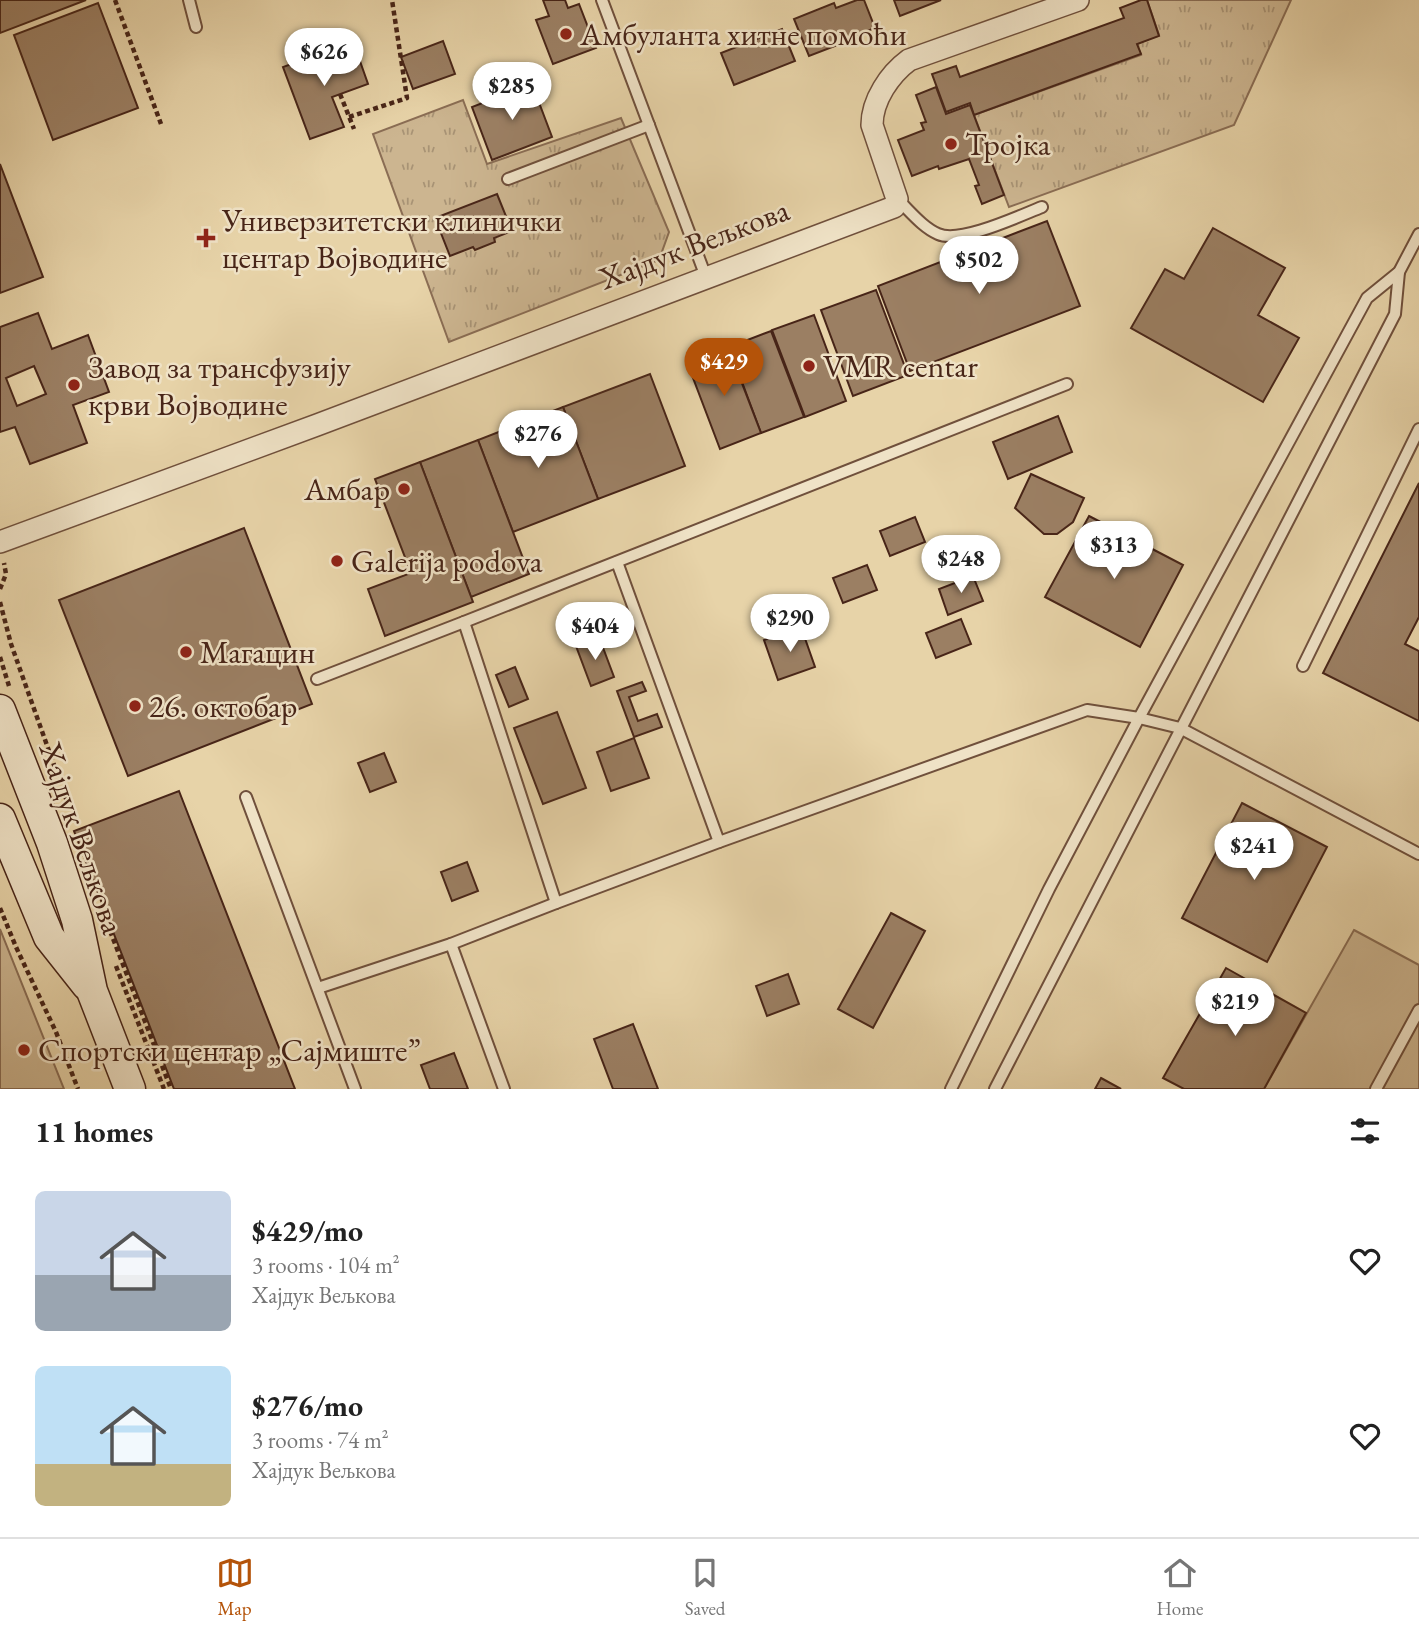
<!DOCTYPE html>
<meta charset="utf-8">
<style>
:root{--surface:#fff;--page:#f6f6f6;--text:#222;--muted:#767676;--line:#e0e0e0;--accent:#b45309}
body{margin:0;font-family:"EB Garamond",serif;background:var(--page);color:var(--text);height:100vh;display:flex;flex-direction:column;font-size:26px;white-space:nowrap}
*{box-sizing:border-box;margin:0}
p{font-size:23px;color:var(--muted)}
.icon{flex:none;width:38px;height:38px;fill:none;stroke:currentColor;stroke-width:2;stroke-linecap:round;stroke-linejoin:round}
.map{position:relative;height:1089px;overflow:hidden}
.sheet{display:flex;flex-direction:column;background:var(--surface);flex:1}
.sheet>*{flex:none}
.price{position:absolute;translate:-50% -60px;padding:0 16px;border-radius:24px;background:#fff;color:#222;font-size:23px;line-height:46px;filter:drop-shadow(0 2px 4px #0008)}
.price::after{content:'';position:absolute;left:50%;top:42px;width:21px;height:16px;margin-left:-10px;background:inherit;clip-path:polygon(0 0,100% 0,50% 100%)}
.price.active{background:var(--accent);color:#fff}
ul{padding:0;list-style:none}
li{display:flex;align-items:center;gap:21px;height:175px;padding:0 35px}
li span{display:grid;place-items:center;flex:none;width:196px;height:140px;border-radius:10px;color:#555}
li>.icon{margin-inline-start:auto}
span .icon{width:84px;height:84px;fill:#fffc;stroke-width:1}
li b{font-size:30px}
h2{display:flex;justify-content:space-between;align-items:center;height:84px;padding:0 35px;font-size:30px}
.menu{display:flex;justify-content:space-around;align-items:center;height:98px;border-top:2px solid var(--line);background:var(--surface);font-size:19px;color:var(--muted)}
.menu a{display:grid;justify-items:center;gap:4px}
.menu .active{color:var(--accent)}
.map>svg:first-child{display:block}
.grass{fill:url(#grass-tufts);stroke:#8a6d54;stroke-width:2}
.pitch{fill:#ccb590;stroke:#8a6d54;stroke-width:2}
.building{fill:#9b7f63;stroke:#482518;stroke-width:2;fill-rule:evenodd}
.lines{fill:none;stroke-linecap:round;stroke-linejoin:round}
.lane-casing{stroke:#70503c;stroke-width:14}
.street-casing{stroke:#70503c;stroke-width:24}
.secondary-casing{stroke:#482518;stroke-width:33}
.path{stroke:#482518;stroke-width:4.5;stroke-dasharray:5 3.5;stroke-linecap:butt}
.lane{stroke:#efe2c6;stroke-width:10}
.street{stroke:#efe2c6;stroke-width:21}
.secondary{stroke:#efe2c6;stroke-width:30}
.poi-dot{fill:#8f2418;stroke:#efe2c6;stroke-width:2.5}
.labels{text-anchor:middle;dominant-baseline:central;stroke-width:5;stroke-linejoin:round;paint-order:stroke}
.poi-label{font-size:32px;fill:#482518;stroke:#efe2c6;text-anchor:start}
.street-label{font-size:32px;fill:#482518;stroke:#efe2c6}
</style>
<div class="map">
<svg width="1419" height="1089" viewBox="0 0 1419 1089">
<defs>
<pattern id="grass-tufts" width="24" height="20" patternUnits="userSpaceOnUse" patternTransform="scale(1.75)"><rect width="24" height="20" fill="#ccb590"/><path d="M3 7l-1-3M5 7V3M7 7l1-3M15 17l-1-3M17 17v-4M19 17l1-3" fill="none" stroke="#a89375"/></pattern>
</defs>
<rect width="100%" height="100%" fill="#e7d3a8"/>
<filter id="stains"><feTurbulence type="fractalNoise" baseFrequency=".00286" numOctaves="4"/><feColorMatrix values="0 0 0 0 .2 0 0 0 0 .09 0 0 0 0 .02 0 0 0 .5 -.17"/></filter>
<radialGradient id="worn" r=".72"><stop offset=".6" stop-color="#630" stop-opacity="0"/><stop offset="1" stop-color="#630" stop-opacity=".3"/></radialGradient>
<!-- grass -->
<g class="grass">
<polygon points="1147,0 1291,0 1234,125 1009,207 974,115 1141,55 1137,44 1159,35"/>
<polygon points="463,100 487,164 621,118 669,232 659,260 449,342 373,134"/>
</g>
<!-- pitch -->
<g class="pitch">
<polygon points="0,929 64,1089 0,1089"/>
<polygon points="1354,930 1419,965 1419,1089 1264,1089"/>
</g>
<!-- building -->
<g class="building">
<polygon points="0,0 86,0 0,33"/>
<polygon points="543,0 565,0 568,8 579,4 596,48 553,64 536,20 549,16"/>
<polygon points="857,0 864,0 875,28 847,39 848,41 809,56 794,19 834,3 836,8"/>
<polygon points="894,0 941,0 900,16"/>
<polygon points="1141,0 1147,0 1159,36 1137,44 1141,54 974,115 970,103 946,112 932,74 956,66 960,77 1124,18 1120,8"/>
<polygon points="98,3 138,108 53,140 14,35"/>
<polygon points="782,29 795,61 734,85 721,53"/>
<polygon points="443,41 455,74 413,89 401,57"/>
<polygon points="355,47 368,84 332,97 344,127 310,139 283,67 316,55 318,60"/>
<polygon points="532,84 552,137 492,160 472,107"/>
<polygon points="936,87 946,114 970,105 1004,195 982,204 975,186 979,185 969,159 939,169 938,166 912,176 898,140 924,130 921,123 926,122 916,95"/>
<polygon points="0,164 43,277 0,293"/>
<polygon points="497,194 512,231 494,238 495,242 475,250 473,247 450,256 435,218"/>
<polygon points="1047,221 1080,306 910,371 878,286"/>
<polygon points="1213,228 1285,268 1258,315 1299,338 1263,402 1131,328 1165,269 1184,279"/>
<polygon points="876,290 908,375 853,396 821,310"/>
<path d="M38 313 52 349 88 335 109 392 73 405 87 443 30 464 15 427 0 432V327ZM34 366 46 394 17 406 6 378Z"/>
<polygon points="814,315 846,401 805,417 772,330"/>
<polygon points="771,331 804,417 761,433 729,347"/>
<polygon points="728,347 761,433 720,449 687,362"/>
<polygon points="650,374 685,466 598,499 563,407"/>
<polygon points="563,407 598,499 513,532 478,440"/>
<polygon points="1058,416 1072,452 1008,479 993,442"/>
<polygon points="478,440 529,574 471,597 420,462"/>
<polygon points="420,462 473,602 385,636 368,589 411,573 375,479"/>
<polygon points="1031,474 1084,498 1073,522 1057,534 1044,534 1015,508"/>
<polygon points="1419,483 1419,617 1405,644 1419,651 1419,721 1323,673"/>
<polygon points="1089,516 1183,565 1140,647 1045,597"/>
<polygon points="915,517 925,542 890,556 880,531"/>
<polygon points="244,528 312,704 128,776 59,600"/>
<polygon points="867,565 877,590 843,603 833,578"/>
<polygon points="973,576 983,601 948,615 939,589"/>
<polygon points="961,619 971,644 936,658 926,633"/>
<polygon points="801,627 815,667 778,680 764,640"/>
<polygon points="599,637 614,677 591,686 576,646"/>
<polygon points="515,667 528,699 509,707 496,675"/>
<polygon points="642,682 646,691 629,697 638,721 657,714 662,727 634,737 617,691"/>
<polygon points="557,712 586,788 543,804 514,728"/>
<polygon points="634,738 649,778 611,791 597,752"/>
<polygon points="384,753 396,782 370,792 358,763"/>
<polygon points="179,791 295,1089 174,1089 74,831"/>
<polygon points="1242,803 1327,847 1267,962 1182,918"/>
<polygon points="467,862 478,891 452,901 441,872"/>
<polygon points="891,913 925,931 873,1028 838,1009"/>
<polygon points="1226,968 1306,1013 1264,1089 1184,1089 1163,1078"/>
<polygon points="788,974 799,1004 767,1016 756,986"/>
<polygon points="633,1024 658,1089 613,1089 594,1039"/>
<polygon points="454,1053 468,1089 430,1089 421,1065"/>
<polygon points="1101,1078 1121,1089 1095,1089"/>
</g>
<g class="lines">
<!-- lane casing -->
<g class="lane-casing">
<g id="lane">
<polyline points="189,0 196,27"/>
<polyline points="602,0 706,277"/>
<polyline points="508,179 649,125"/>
<path d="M897 199C910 211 922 227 938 234 960 244 1019 216 1042 207"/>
<polyline points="617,562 719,842"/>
<polyline points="464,622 1067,384"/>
<polyline points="1303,666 1419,429"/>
<polyline points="317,679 464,622 556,903"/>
<polyline points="246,797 355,1089"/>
<polyline points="451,944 504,1089"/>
<polyline points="318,988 451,944 556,903 719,842 1087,710 1139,718 1180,728 1419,854"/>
<polyline points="951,1089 1049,889 1139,718 1367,298 1399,272 1419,234"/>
<polyline points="995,1089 1395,314 1399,272"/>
<polyline points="1376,1089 1419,1010"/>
</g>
</g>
<!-- street casing -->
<g class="street-casing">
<path id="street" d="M0 542 317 425 894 207 897 199 872 125C872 100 890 74 909 60L1078 0"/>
</g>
<!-- secondary casing -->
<g class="secondary-casing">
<g id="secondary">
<polyline points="0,710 52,843 77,920 92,991 130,1089"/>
<polyline points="0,819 49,937 87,985"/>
</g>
</g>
<!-- path -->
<g class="path">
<polyline points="115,0 161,124"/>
<polyline points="340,94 354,129"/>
<polyline points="349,117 407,98 392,0"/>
<polyline points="0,589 6,574 4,563"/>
<polyline points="0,602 11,644 70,810"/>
<polyline points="0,657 9,686"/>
<polyline points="0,908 16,947 56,1032 78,1089"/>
<polyline points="107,923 171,1089"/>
<polyline points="116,966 164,1089"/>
</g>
<!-- lane -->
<use href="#lane" class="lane"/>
<!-- street -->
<use href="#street" class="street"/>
<!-- secondary -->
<use href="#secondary" class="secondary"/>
</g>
<!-- markers -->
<g class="poi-dot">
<circle cx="566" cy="34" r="7"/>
<circle cx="951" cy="144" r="7"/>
<path d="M202.5 227.5h7v7h7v7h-7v7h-7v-7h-7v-7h7z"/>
<circle cx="809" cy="366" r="7"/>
<circle cx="74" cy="385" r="7"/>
<circle cx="404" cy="489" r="7"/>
<circle cx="337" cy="561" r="7"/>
<circle cx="186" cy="652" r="7"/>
<circle cx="135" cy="706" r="7"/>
<circle cx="24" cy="1050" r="7"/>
</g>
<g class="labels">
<!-- poi labels -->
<g class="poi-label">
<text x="580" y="34">Амбуланта хитне помоћи</text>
<text x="965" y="144">Тројка</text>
<text x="222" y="220">Универзитетски клинички<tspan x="222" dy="37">центар Војводине</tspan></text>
<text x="823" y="366">VMR centar</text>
<text x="88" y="367">Завод за трансфузију<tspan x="88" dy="37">крви Војводине</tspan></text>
<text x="390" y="489" text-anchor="end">Амбар</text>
<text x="351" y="561">Galerija podova</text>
<text x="200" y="652">Магацин</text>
<text x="149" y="706">26. октобар</text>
<text x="38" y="1050">Спортски центар „Сајмиште”</text>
</g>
<!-- street labels -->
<g class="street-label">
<text transform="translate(694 244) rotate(-21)">Хајдук Вељкова</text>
<text transform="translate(82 838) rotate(71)">Хајдук Вељкова</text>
</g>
</g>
<rect width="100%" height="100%" filter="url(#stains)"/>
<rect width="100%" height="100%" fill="url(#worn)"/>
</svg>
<b class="price" style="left:324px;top:88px">$626</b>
<b class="price" style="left:512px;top:122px">$285</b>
<b class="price" style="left:979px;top:296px">$502</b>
<b class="price active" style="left:724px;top:398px">$429</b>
<b class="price" style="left:538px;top:470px">$276</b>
<b class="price" style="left:1114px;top:581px">$313</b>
<b class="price" style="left:961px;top:595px">$248</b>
<b class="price" style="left:790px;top:654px">$290</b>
<b class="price" style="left:595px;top:662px">$404</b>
<b class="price" style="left:1254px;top:882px">$241</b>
<b class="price" style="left:1235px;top:1038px">$219</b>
</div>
<section class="sheet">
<h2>11 homes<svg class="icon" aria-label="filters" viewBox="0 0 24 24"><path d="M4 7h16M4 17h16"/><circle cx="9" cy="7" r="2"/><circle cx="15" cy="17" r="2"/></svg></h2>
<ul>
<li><span style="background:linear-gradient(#c9d6e8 60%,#9aa5b1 0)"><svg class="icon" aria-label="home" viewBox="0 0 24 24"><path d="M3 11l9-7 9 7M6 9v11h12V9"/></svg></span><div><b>$429/mo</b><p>3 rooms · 104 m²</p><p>Хајдук Вељкова</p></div><svg class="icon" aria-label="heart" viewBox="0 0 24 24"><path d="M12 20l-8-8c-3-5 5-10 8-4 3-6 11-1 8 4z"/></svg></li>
<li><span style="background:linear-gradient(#bfe0f5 70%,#c2b280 0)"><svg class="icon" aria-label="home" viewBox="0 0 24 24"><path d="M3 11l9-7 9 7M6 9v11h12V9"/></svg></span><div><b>$276/mo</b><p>3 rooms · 74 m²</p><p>Хајдук Вељкова</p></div><svg class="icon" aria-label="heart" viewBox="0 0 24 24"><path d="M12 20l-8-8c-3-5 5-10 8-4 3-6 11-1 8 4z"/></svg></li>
</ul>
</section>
<nav class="menu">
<a class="active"><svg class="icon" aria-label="map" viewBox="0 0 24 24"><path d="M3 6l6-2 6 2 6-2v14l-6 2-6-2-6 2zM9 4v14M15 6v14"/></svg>Map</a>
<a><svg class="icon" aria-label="saved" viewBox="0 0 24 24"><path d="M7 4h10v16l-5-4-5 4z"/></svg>Saved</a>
<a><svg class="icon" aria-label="home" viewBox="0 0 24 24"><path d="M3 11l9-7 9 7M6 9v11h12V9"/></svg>Home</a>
</nav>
